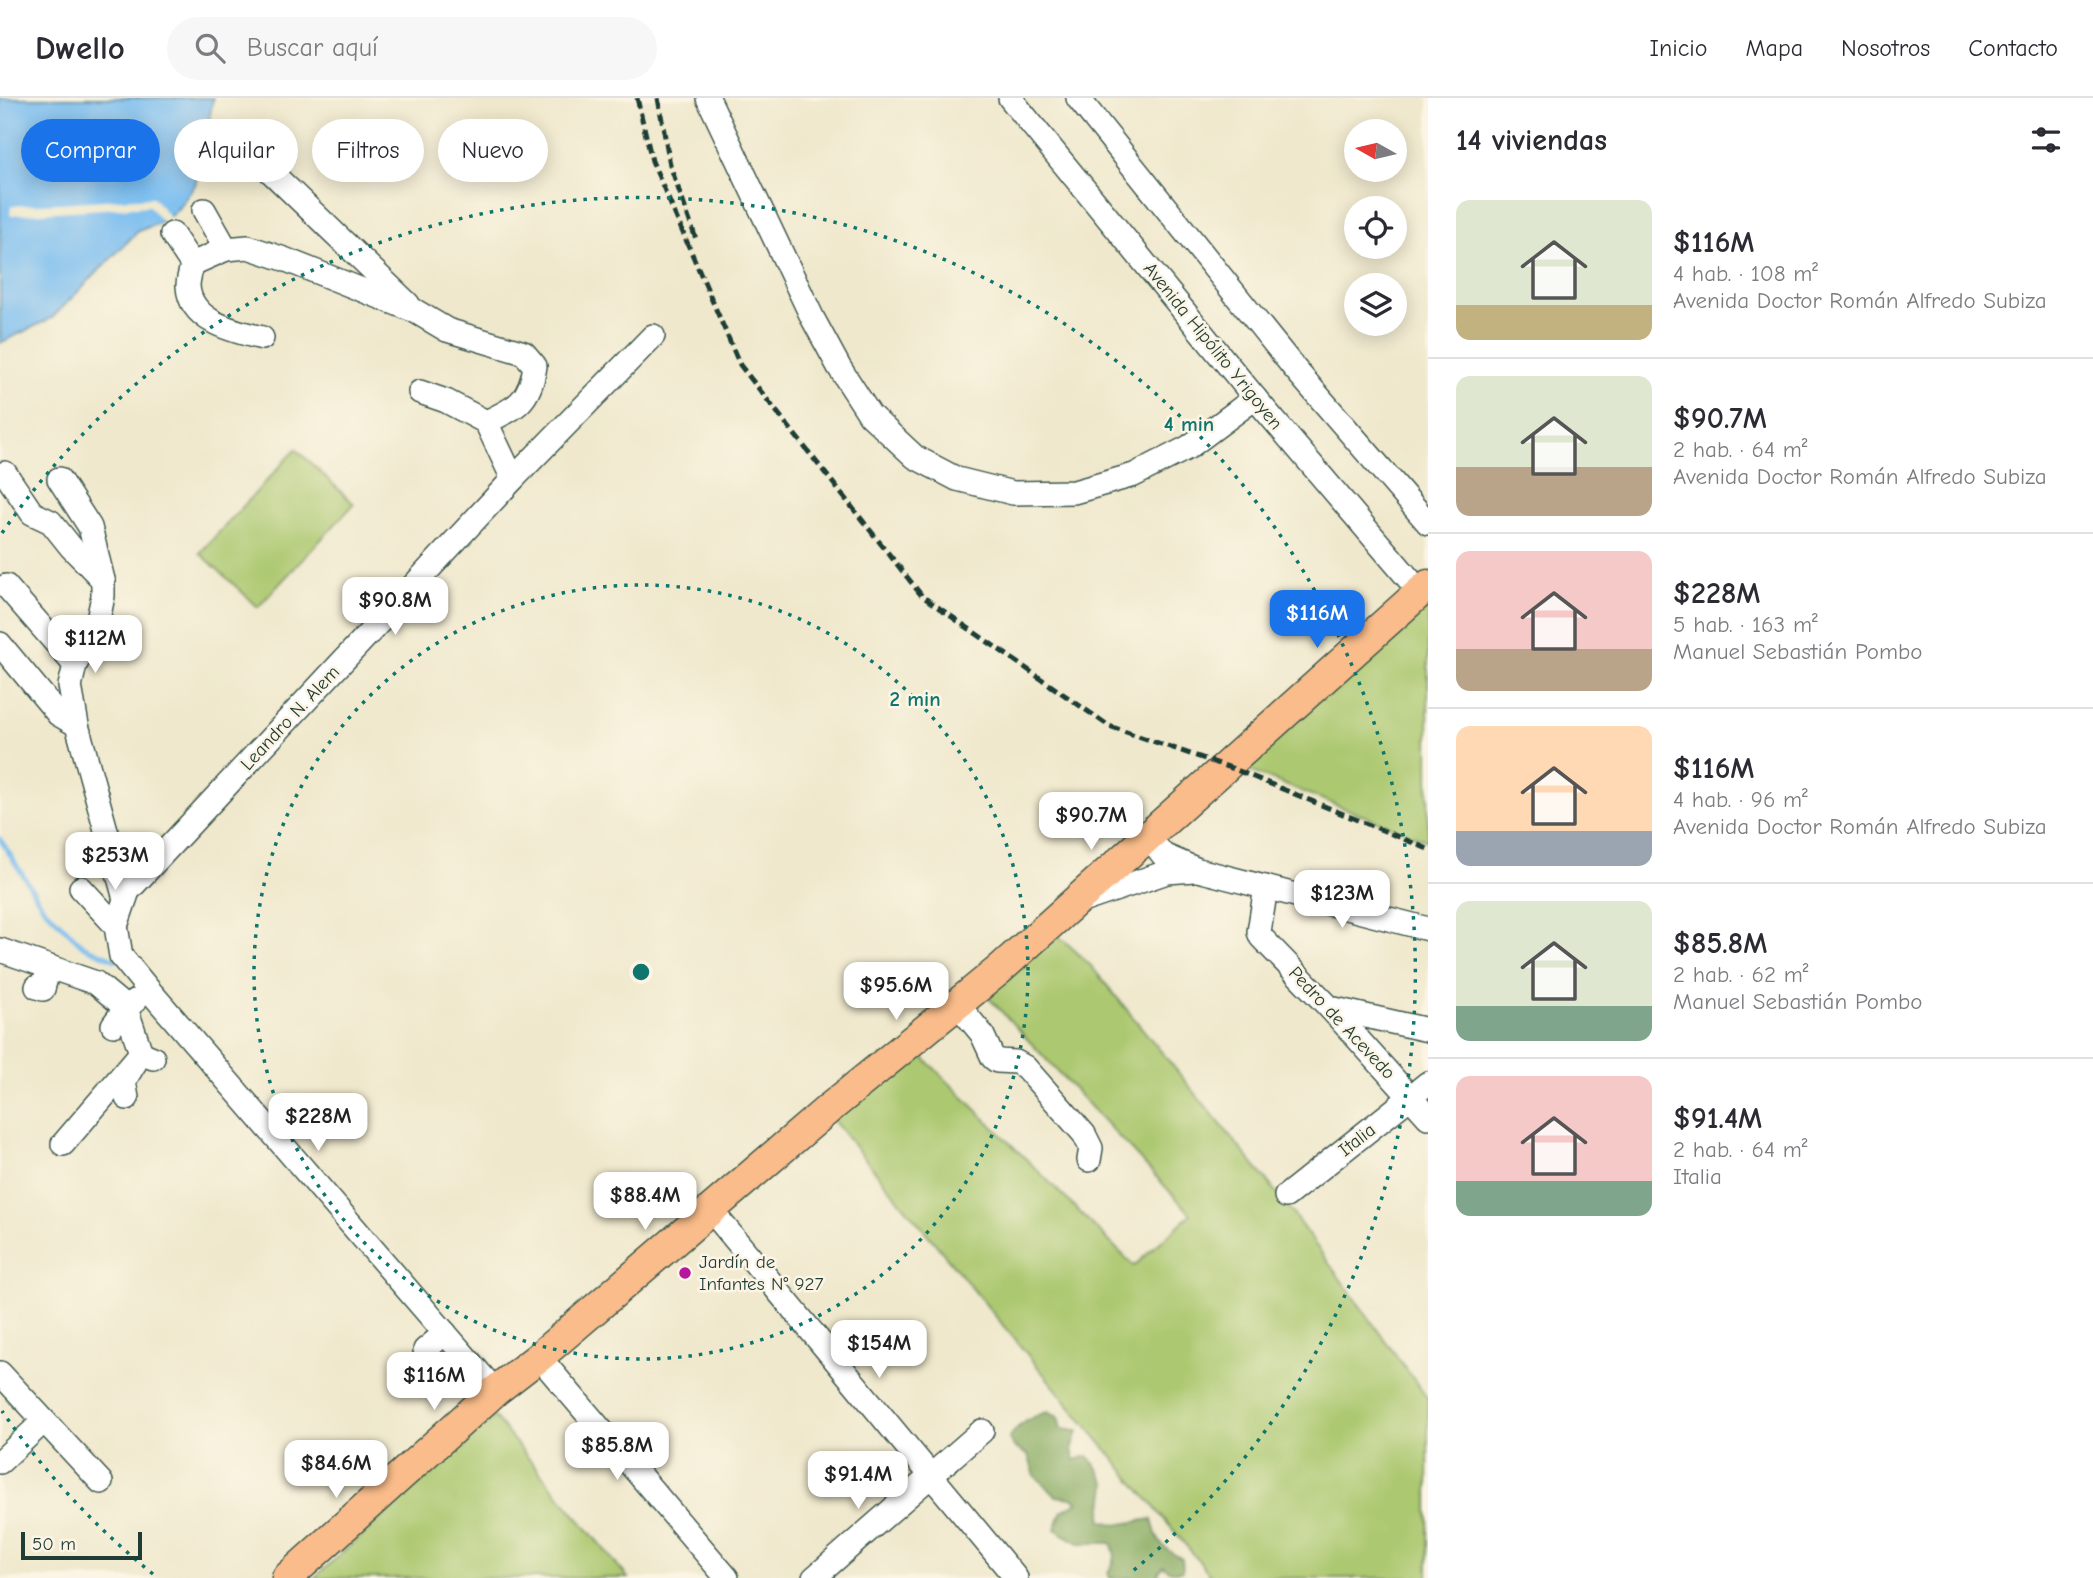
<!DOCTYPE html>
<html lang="es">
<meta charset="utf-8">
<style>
:root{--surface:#fff;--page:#f7f7f7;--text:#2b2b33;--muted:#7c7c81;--line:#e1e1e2;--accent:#1a73e8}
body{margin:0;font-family:"Comic Neue",sans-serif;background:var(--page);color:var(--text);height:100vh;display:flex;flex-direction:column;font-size:26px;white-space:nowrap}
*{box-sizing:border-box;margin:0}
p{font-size:23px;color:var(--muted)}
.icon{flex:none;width:38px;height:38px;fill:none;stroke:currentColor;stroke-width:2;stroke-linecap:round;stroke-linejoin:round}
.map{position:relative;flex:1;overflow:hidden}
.panel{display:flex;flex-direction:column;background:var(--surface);width:665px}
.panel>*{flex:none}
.hud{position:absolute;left:21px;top:21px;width:665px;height:63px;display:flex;gap:14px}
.needle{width:46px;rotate:278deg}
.controls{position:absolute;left:1344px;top:21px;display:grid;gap:14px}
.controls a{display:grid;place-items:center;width:63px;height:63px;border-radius:50%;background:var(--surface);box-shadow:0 4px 18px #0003;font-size:35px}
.scale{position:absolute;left:21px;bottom:18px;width:121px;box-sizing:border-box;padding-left:7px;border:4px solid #1f3d34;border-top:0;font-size:19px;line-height:24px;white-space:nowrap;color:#1f3d34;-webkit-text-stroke:5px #fcf5e5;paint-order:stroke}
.price{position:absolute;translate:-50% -60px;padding:0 16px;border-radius:14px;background:#fff;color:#222;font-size:23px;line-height:46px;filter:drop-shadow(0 2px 4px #0008)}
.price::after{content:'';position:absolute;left:50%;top:42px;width:21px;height:16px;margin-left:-10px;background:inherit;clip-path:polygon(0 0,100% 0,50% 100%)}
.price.current{background:var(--accent);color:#fff}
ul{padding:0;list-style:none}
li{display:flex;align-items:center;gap:21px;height:175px;padding:0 28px}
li+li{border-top:2px solid var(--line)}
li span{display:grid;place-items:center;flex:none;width:196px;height:140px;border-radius:14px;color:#555}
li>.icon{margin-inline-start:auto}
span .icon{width:84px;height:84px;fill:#fffc;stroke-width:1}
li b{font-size:30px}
h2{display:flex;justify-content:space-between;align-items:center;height:84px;padding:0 28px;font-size:30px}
.tag{padding:0 24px;border-radius:32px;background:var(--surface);box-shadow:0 4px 18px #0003;font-size:24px;line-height:63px}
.tag.current{background:var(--accent);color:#fff}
header{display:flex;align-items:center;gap:42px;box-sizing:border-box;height:98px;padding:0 35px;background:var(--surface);border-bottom:2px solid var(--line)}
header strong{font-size:33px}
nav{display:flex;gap:38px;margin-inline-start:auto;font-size:24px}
.search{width:490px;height:63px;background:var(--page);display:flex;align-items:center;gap:18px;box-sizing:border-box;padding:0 24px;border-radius:38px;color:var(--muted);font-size:26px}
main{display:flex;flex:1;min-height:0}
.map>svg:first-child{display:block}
.green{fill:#acc86f;stroke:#668252;stroke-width:2}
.forest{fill:#89ac62;stroke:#54744b;stroke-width:2}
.water{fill:#7abdf0;stroke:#4c7d92;stroke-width:2}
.pier{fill:#efe8cc}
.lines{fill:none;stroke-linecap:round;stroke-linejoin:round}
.stream{stroke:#7abdf0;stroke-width:5}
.minor-casing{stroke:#3e574b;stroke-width:26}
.major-casing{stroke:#3e574b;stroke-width:33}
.minor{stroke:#fff;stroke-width:23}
.major{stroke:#f9bc8a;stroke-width:30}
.rail{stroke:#1f3d34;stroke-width:5;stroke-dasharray:10 5;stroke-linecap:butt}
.ring{fill:none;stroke:#0f766e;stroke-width:3.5;stroke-dasharray:3.5 7}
.poi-dot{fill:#b5179e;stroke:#fcf5e5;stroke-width:2.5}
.labels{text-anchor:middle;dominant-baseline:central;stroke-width:5;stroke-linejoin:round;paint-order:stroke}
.street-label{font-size:19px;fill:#1f3d34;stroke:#fcf5e5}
.poi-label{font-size:19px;fill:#1f3d34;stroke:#fcf5e5;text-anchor:start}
.centre{fill:#0f766e;stroke:#fcf5e5;stroke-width:3.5}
.ring-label{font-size:21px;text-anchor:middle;font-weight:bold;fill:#0f766e;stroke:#fcf5e5;stroke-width:5;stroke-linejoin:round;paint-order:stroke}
</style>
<header>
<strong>Dwello</strong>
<div class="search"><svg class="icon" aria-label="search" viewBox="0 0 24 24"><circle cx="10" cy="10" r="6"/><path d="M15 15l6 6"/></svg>Buscar aquí</div>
<nav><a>Inicio</a><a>Mapa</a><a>Nosotros</a><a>Contacto</a></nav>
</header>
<main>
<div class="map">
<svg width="1428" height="1480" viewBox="0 0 1428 1480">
<rect width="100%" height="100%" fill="#fcf5e5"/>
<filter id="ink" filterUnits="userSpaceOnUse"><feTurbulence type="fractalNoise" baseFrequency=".0143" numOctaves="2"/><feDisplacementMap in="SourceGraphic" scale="14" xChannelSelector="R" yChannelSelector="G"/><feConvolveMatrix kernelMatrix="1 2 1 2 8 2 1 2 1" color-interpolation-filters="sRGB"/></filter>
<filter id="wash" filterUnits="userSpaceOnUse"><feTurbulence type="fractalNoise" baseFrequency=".00686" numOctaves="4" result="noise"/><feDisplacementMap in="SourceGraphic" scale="28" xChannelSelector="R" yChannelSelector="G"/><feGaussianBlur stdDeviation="1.57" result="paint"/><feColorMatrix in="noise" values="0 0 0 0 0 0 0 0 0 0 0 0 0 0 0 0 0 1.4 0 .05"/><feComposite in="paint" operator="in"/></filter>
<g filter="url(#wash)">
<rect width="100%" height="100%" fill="#efe8cc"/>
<!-- green -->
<g class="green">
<polygon points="296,351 354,406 258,509 200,455"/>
<polygon points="1428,505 1428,743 1237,668"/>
<polygon points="1056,838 1066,844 1091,868 1282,1101 1428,1301 1428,1480 1213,1480 831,1020 917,953 1134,1168 1191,1116 987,898"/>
<polygon points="494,1319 628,1480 314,1480"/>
</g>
<!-- forest -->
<path class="forest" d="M1047 1314 1058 1319 1061 1331 1078 1333 1072 1352 1075 1362 1088 1358 1097 1369 1106 1387 1101 1422 1116 1427 1152 1421C1157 1445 1161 1449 1182 1461L1183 1473H1171L1163 1468 1158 1476 1162 1480H1110L1108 1474C1116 1462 1117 1458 1111 1445H1079L1055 1431 1062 1413 1078 1404 1072 1400 1056 1398 1035 1378 1028 1357 1015 1350 1009 1341C1018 1325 1030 1320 1047 1314Z"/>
<!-- water -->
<polygon class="water" points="0,0 213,0 205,46 195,87 176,113 162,124 138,133 52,220 0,245"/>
<!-- pier -->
<polygon class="pier" points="153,99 171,121 164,126 149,108 10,117 11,108"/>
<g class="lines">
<!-- stream -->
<polyline class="stream" points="0,741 43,809 83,848 116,862"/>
</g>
</g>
<g filter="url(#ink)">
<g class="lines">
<!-- minor casing -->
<g class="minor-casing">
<g id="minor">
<polyline points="708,0 813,221 839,269 870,317 915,359 957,381 1013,395 1074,394 1134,377 1189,349 1255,300"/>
<polyline points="1010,0 1255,300 1420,494"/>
<polyline points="1078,0 1295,271 1428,425"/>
<polyline points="242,46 408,206"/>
<polyline points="204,112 226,151"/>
<path d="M172 136 192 166 226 151 248 149 284 161 415 213 447 232 524 255 535 268C530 304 516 310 486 324"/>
<path d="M192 166C191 173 188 181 188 188 190 224 234 233 262 240"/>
<polyline points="420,294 446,303 486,324 513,381"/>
<polyline points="5,375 32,415 51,424 71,449 103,482"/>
<polyline points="59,381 90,429 103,482 103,498 97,527 75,567 70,588 77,627 125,801"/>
<polyline points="6,488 75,567"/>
<polyline points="0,546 58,616 77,627"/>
<polyline points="1148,738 1163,757 1198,772 1428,831"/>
<polyline points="1266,789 1259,834 1261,839 1330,910 1428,1019"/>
<polyline points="81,790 116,828 121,858 149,892 495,1293"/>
<polyline points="1079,804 1167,774 1194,772"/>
<polyline points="116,828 128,793 513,381 653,238"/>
<polyline points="0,852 96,885 126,910 113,927"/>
<polyline points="37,889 43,891 49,869"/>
<polyline points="958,907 982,936 993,960 997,963 1016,964 1025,969 1084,1036 1091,1050 1089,1062"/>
<polyline points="1330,910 1428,932"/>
<polyline points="127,1000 124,983 141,955 126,910 135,903"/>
<polyline points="63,1046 141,955 153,960"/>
<polyline points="1286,1098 1428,985"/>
<polyline points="710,1111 1016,1480"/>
<polyline points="425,1252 445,1235"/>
<polyline points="539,1259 727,1480"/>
<polyline points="0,1275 101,1384"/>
<polyline points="0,1364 44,1323"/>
<polyline points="814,1480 982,1333"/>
</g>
</g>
<!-- major casing -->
<g class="major-casing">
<polyline id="major" points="287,1480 495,1293 539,1259 826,1013 999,872 1428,487"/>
</g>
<!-- minor -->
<use href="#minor" class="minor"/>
<!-- major -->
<use href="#major" class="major"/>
<!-- rail -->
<g class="rail">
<polyline points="637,0 652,63 740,267 922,498 1109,628 1234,671 1428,751"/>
<polyline points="658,0 670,67 696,141"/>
</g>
</g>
</g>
<!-- distance rings -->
<g class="ring">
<circle cx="641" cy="874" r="387"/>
<path d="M153 1476A775 775 0 0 1 2 1313M2 435A775 775 0 1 1 1129 1476"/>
</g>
<!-- markers -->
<circle class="poi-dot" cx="685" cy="1175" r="7"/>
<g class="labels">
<!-- street labels -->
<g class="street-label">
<text transform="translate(1213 248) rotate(51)">Avenida Hipólito Yrigoyen</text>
<text transform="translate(290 620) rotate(-47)">Leandro N. Alem</text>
<text transform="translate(1342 925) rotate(47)">Pedro de Acevedo</text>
<text transform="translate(1357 1042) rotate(-38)">Italia</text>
</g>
<!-- poi labels -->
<g class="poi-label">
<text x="699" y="1164">Jardín de<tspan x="699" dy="22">Infantes N° 927</tspan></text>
</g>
</g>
<circle cx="641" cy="874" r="10" class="centre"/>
<g class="ring-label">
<text x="1189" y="333">4 min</text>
<text x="915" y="608">2 min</text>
</g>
</svg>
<div class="controls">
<a><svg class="needle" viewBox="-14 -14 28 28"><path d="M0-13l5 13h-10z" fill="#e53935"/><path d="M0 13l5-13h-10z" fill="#7c7c81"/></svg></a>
<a><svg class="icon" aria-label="locate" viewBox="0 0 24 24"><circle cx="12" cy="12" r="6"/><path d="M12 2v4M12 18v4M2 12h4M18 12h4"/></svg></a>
<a><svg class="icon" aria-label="layers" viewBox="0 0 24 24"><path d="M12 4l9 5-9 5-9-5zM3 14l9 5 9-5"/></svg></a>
</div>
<div class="scale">50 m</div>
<b class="price" style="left:395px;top:539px">$90.8M</b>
<b class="price current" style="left:1317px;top:552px">$116M</b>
<b class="price" style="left:95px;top:577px">$112M</b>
<b class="price" style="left:1091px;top:754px">$90.7M</b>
<b class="price" style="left:115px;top:794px">$253M</b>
<b class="price" style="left:1342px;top:832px">$123M</b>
<b class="price" style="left:896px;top:924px">$95.6M</b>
<b class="price" style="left:318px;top:1055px">$228M</b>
<b class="price" style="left:645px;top:1134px">$88.4M</b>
<b class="price" style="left:879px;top:1282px">$154M</b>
<b class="price" style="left:434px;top:1314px">$116M</b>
<b class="price" style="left:617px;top:1384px">$85.8M</b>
<b class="price" style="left:336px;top:1402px">$84.6M</b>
<b class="price" style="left:858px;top:1413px">$91.4M</b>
<div class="hud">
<a class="tag current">Comprar</a>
<a class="tag">Alquilar</a>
<a class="tag">Filtros</a>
<a class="tag">Nuevo</a>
</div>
</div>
<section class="panel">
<h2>14 viviendas<svg class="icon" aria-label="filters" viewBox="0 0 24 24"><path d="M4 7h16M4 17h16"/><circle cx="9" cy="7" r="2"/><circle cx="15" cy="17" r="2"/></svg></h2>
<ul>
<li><span style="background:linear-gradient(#dfe7d0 75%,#c2b280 0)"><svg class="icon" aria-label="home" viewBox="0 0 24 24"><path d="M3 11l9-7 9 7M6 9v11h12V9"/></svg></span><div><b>$116M</b><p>4 hab. · 108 m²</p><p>Avenida Doctor Román Alfredo Subiza</p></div></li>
<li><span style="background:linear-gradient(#dfe7d0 65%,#b9a48a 0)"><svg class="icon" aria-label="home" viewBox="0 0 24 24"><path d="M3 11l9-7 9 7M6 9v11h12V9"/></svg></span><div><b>$90.7M</b><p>2 hab. · 64 m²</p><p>Avenida Doctor Román Alfredo Subiza</p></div></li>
<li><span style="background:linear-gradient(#f6c9c9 70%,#b9a48a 0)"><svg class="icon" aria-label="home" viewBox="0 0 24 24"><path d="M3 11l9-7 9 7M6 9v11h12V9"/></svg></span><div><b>$228M</b><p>5 hab. · 163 m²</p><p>Manuel Sebastián Pombo</p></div></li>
<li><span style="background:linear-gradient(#ffd9b3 75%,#9aa5b1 0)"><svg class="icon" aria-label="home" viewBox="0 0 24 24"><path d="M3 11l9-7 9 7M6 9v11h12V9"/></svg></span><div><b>$116M</b><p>4 hab. · 96 m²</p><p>Avenida Doctor Román Alfredo Subiza</p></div></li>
<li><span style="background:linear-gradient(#dfe7d0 75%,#7fa58c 0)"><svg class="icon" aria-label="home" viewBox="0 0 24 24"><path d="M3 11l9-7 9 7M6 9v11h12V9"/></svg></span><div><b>$85.8M</b><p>2 hab. · 62 m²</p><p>Manuel Sebastián Pombo</p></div></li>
<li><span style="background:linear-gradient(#f6c9c9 75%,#7fa58c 0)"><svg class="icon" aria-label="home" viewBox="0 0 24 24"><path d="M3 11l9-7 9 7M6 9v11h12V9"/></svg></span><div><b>$91.4M</b><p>2 hab. · 64 m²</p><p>Italia</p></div></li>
</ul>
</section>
</main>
